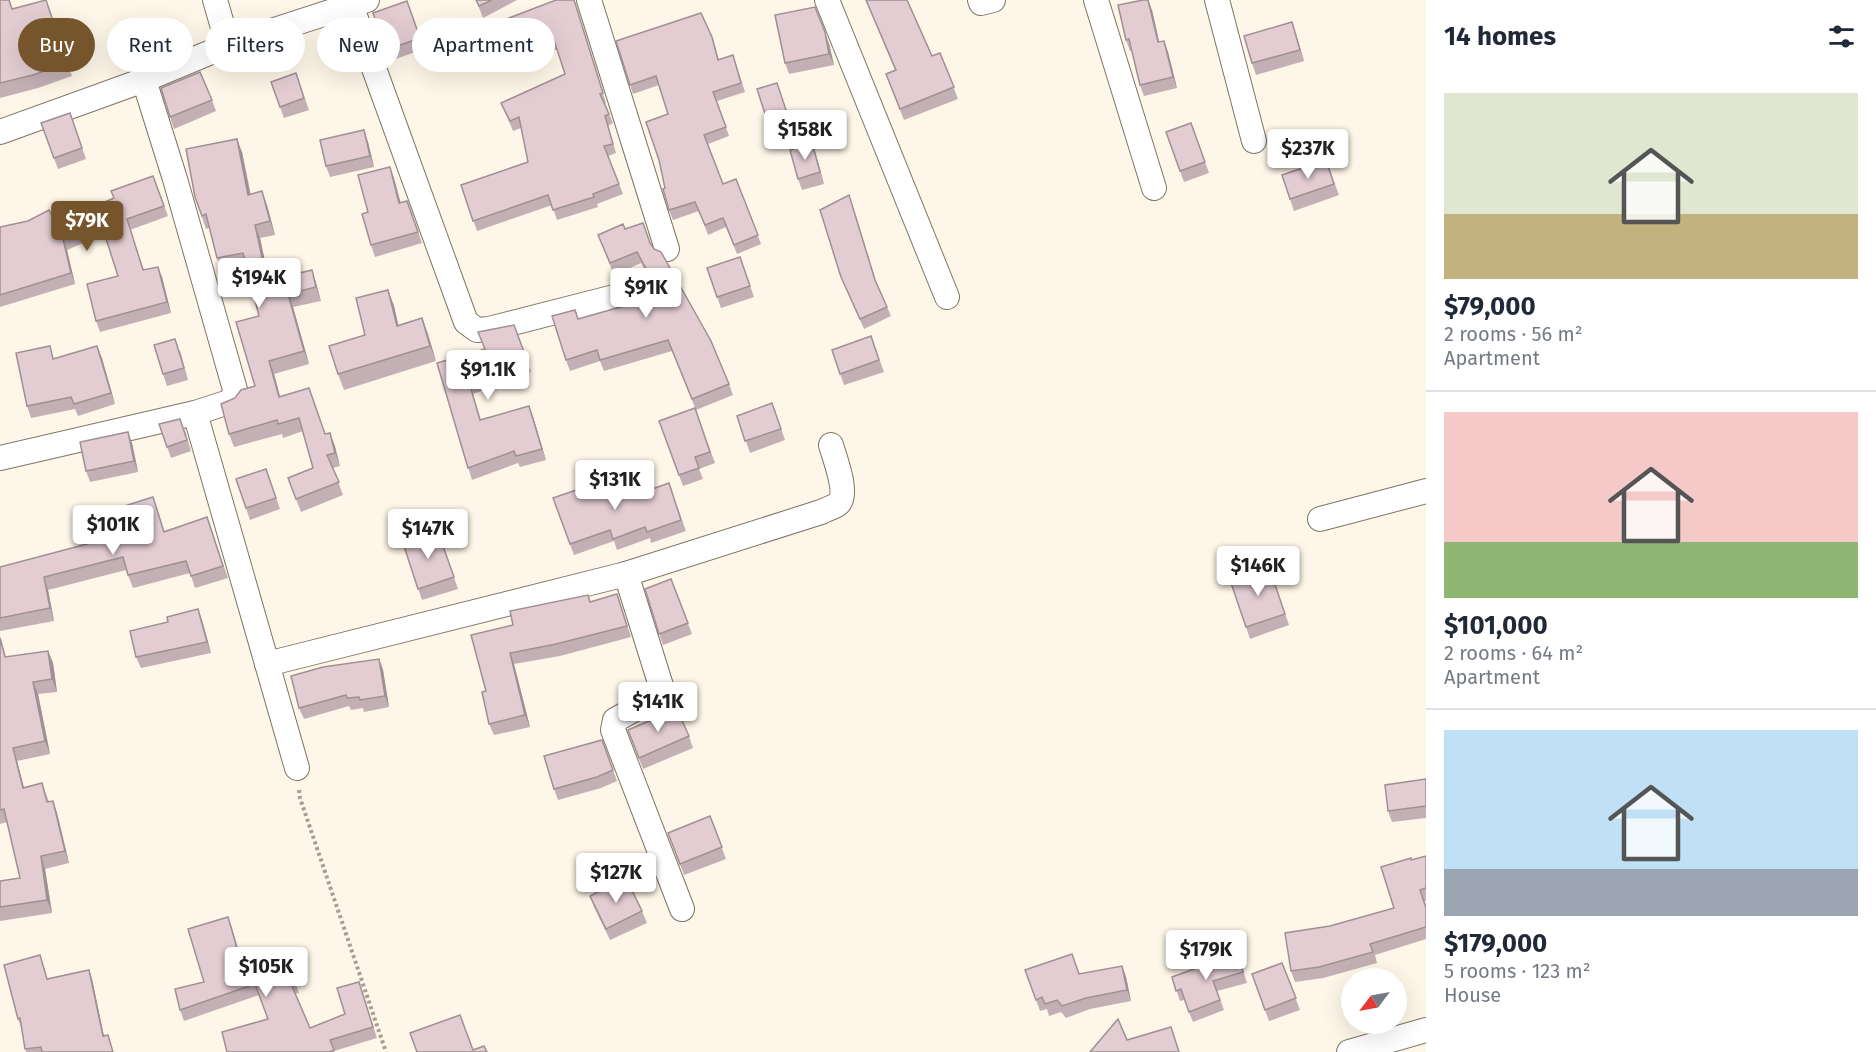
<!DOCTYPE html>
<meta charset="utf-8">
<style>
:root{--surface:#fff;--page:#f2f2f3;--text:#1f2937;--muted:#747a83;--line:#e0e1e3;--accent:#76552c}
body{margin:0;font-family:"Fira Sans",sans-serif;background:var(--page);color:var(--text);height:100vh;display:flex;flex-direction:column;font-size:22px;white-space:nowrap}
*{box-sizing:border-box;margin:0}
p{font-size:20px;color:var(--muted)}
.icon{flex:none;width:33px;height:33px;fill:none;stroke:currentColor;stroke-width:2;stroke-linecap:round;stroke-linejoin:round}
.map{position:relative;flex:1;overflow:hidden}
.side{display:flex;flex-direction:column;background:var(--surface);width:450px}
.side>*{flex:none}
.banner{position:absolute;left:18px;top:18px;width:570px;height:54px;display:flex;gap:12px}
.needle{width:39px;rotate:238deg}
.tools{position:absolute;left:1341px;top:968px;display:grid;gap:12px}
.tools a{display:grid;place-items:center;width:66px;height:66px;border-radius:50%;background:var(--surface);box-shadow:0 6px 24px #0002;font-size:30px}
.price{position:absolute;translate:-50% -51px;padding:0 14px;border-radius:6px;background:#fff;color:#222;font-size:20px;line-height:39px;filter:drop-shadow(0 2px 3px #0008)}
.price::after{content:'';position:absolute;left:50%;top:36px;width:18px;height:14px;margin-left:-9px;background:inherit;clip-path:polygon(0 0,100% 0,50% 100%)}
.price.on{background:var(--accent);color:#fff}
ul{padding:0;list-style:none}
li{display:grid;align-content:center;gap:12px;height:318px;padding:0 18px}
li+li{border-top:2px solid var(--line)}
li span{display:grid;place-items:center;height:186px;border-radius:0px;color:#555}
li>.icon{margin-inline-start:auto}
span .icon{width:108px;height:108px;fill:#fffc;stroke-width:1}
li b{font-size:26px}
h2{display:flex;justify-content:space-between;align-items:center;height:72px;padding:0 18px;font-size:26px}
.pill{padding:0 21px;border-radius:27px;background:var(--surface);box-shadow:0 6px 24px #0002;font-size:21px;line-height:54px}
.pill.on{background:var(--accent);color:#fff}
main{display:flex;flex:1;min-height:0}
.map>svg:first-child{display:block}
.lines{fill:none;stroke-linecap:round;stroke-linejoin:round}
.minor-casing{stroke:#7e7565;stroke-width:26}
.path{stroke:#a49d93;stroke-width:4;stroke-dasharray:3 3;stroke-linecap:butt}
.minor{stroke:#fff;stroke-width:24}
.wall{fill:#c3b0b5}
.shaded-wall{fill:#9f9094}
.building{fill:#e3cdd3;stroke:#9f9094;stroke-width:1.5}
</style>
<main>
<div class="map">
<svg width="1426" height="1052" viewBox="0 0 1426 1052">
<rect width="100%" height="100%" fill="#fef6e8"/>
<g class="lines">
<!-- minor casing -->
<g class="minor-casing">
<g id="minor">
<polyline points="215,0 228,45"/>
<polyline points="589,0 667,249"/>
<polyline points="827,0 947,297"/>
<polyline points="980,0 981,3 993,0"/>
<polyline points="1096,0 1154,188"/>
<polyline points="1217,0 1254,141"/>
<polyline points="351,5 466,322 477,330 489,329 626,294"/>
<polyline points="144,80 175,179 236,393 229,402 195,413"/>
<polyline points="0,132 144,80 228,45 367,0"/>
<polyline points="0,458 195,413 297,768"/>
<polyline points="1320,519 1426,491"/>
<polyline points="626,574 662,689 657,697 615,720 613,730 682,909"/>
<path d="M267 664 626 574 821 512C827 509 835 507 839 503 848 492 835 459 831 445"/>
<polyline points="1349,1052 1426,1030"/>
</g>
</g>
<!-- path -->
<polyline class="path" points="299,790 300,798 386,1052"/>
<!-- minor -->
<use href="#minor" class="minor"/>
</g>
<!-- wall -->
<g class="wall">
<polygon points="0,0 9,0 12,9 46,0 72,76 38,88 0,98"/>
<polygon points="476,0 517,0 483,18"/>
<polygon points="574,0 606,103 605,104 613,123 608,126 616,153 608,156 623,194 597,204 598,207 557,220 552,205 477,231 461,185 528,162 521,128 513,131 501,103 565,74 557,50 519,53 503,61 488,26"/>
<polygon points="866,0 932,56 940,53 958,99 904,120 886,74 895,70 871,13"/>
<polygon points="407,1 424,49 390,61 373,13"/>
<polygon points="1152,10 1159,42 1164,41 1168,52 1177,88 1144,96 1140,85 1132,51 1130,51 1126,40"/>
<polygon points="1296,34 1304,61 1256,75 1252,63"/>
<polygon points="829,44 834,65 789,74 785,63"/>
<polygon points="715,46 719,60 736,64 745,92 717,101 729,136 708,144 723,184 736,179 761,244 737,254 726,227 708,235 699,211 673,220 669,210 665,188 668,114 659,85 633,94 630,85"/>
<polygon points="296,73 309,110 284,118 271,82"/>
<polygon points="777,83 788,116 768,122 757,89"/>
<polygon points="212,100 216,111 174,129 170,117"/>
<polygon points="70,113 86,159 58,169 41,123"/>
<polygon points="1191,123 1209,173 1184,182 1166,132"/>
<polygon points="368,142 374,167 330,177 326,166"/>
<polygon points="242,152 251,195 267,205 275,235 260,238 269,280 312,270 316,283 321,301 293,307 309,364 274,374 280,397 325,434 330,433 340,466 333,468 343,495 301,512 288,478 313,468 303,431 283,438 282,434 234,447 229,434 235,398 255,386 259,316 246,266 222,271 217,258 209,228 206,229 195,197"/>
<polygon points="816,155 824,184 802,190 798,179"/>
<polygon points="1326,160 1339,195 1294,211 1282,175"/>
<polygon points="390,167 400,203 407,201 422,243 375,257 371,245 368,212"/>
<polygon points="153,176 168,216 130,230 144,270 158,267 162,277 171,313 100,332 96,321 118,276 104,234 67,250 75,284 0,307 0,227 56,223 114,198"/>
<polygon points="849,195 877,284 891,316 864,329 841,277"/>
<polygon points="625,229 651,244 729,384 733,395 696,410 672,351 604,371 600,361 570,371 566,360 578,319 624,306 656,290 641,263 614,275 598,235"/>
<polygon points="707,268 744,268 754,297 721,308"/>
<polygon points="388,290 394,306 398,325 422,318 436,361 344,390 338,374 365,335"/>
<polygon points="514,325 531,372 473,394 481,420 533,417 546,460 520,467 518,463 472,480 437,363 484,349"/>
<polygon points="871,336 884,372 844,385 832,350"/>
<polygon points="97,346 115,404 78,416 75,409 31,418 27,406 55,359"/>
<polygon points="180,350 188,380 167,386 163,374"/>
<polygon points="772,403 785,440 750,453 737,416"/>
<polygon points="695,408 715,463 699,469 703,479 683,486 659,421"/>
<polygon points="159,424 185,430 191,451 171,458"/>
<polygon points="132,443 138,472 90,482 86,471"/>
<polygon points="266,469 280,509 250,520 236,479"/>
<polygon points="669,483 686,531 651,543 650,538 617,550 614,541 574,555 553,498 591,494 631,496"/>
<polygon points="207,517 228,578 195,588 190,573 133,588 126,570 48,590 54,621 0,631 0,567 164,531"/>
<polygon points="438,532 458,589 422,600 403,543"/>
<polygon points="1269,567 1289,625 1250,639 1230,580"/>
<polygon points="671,579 692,634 663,645 659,634"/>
<polygon points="591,602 621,606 631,637 560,656 514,664 530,727 494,735 489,724 486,691 513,625"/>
<polygon points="202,620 211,653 141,668 136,657 168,622"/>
<polygon points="0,636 6,657 48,651 53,663 57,692 38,694 50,754 17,761 24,787 42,783 49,802 53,801 57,813 69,863 45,869 52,913 0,921 0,881 20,878 7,822 0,824"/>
<polygon points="379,659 383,670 389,707 364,712 363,708 351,710 349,706 304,719 299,708"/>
<polygon points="628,730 689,736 693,748 643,769"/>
<polygon points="602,740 617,781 601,788 558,800 554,789"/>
<polygon points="1426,779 1426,818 1392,822 1388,811"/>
<polygon points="710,816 726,859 684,875 668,833"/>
<polygon points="1426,856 1426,901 1425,901 1426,906 1426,939 1375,955 1377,963 1323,978 1295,982 1291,971 1330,926 1394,908 1411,860"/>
<polygon points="590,896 642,911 647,923 610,940 594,907"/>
<polygon points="228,917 244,969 285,954 299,993 295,994 310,1028 345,1014 359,982 377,1038 334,1051 335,1052 227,1052 268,1019 259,995 184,1021 180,1010 204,982"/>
<polygon points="1238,953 1247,983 1217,991 1224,1010 1193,1022 1184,1000 1180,1001 1172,977"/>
<polygon points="40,955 47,979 89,970 92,979 104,1036 108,1035 113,1052 26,1052 21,1027 18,1019"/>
<polygon points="1282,963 1300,1010 1269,1021 1252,974"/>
<polygon points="1122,966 1126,977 1131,1001 1090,1009 1066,1018 1061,1012 1049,1016 1047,1009 1040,1011 1025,970 1079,974"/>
</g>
<!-- shaded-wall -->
<g class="shaded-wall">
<polygon points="1148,0 1152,10 1162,54 1158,42"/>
<polygon points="1292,22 1296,34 1304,61 1300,50"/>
<polygon points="825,32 829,44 834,65 829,54"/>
<polygon points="1164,41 1168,52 1177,88 1173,77"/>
<polygon points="364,130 368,142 374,167 370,156"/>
<polygon points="237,139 242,152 253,209 248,195"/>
<polygon points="812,143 816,155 824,184 820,172"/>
<polygon points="390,167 394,178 404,215 399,203"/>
<polygon points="262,191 267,205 275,235 270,221"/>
<polygon points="255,225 260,238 272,294 267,281"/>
<polygon points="63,239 67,250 75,284 71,273"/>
<polygon points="158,267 162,277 171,313 167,302"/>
<polygon points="312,270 316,283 321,301 316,287"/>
<polygon points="388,290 394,306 402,341 397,326"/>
<polygon points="288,294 293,307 309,364 304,351"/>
<polygon points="422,318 428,334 436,361 430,346"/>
<polygon points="97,346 102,358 115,404 111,393"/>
<polygon points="269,361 274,374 284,411 279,397"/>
<polygon points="529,406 533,417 546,460 542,449"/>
<polygon points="128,432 132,443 138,472 134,461"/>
<polygon points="330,433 335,446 340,466 335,453"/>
<polygon points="44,577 48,590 54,621 50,608"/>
<polygon points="198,609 202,620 211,653 207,642"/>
<polygon points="48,651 53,663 57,692 52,679"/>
<polygon points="510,653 514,664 530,727 525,715"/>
<polygon points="379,659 383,670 389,707 385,696"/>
<polygon points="33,682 38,694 50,754 45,741"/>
<polygon points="13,748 17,761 27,800 23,788"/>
<polygon points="53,801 57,813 69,863 65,851"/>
<polygon points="41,856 45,869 52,913 47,900"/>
<polygon points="228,917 232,928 247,980 243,969"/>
<polygon points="1122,966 1126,977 1131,1001 1127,990"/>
<polygon points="89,970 92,979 106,1046 103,1036"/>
</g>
<!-- building -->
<g class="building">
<polygon points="0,0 9,0 12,9 46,0 67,63 33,75 0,83"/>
<polygon points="476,0 492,0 479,6"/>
<polygon points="556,0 574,0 603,93 600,94 609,114 605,116 613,144 604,146 619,184 593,194 594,197 553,210 548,195 473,221 461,185 528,162 519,117 510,121 501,103 565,74 554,40 515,43 499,51 488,26"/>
<polygon points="866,0 907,0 932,56 940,53 954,87 900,109 886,74 896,70"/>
<polygon points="1143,0 1148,0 1158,42 1164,41 1173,77 1140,85 1129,39 1126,40 1118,5"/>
<polygon points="407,1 420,38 386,50 373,13"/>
<polygon points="815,7 825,32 829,54 785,63 775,15"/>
<polygon points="701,13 712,37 718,60 733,55 741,83 713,92 726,127 704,135 723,184 736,179 758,235 734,245 723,218 705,225 695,202 669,210 663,189 665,188 659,160 646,122 668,114 656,76 630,85 616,41"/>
<polygon points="1292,22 1300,50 1252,63 1244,36"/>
<polygon points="200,72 212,100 170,117 161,88"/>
<polygon points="296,73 304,98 280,107 271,82"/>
<polygon points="777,83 786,110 766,117 757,89"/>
<polygon points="70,113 82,148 54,158 41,123"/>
<polygon points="1191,123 1205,162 1180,171 1166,132"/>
<polygon points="364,130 370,156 326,166 320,140"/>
<polygon points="237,139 248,195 262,191 270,221 255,225 267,281 312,270 316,287 288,294 304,351 269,361 279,397 309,388 325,434 330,433 335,453 327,455 339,482 296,499 288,478 313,468 299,418 278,424 277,420 229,434 221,404 235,398 241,390 255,386 236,322 259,316 243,253 217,258 206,214 202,216 195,197 186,149"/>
<polygon points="812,143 820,172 798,179 790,150"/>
<polygon points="1326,160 1334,184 1290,199 1282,175"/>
<polygon points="390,167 399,203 407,201 418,232 371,245 362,214 368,212 358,175"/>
<polygon points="153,176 164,206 127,219 143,270 158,267 167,302 96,321 87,284 118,276 101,223 63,239 71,273 0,295 0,227 28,221 49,210 56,223 114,198 111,191"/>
<polygon points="849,195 875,280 887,307 860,319 841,277 820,210"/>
<polygon points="643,223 650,243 654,249 661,252 711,341 729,384 692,399 668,340 600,360 597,350 566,360 552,316 575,310 578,319 624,306 657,289 637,252 610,263 598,235 623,224 625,229"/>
<polygon points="740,257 750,286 717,297 707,268"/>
<polygon points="388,290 397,326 422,318 430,346 338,374 329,346 365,335 356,298"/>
<polygon points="514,325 527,360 469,382 480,420 529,406 542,449 516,456 514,451 468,468 437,363 485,349 478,332"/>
<polygon points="871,336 879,360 840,374 832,350"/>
<polygon points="175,339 184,368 163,374 154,345"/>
<polygon points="50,346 53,359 97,346 111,393 74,404 71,397 27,406 16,353"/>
<polygon points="772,403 781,429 745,441 737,416"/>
<polygon points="695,408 710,452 695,457 699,468 679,475 659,421"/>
<polygon points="180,419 187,440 167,447 159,424"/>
<polygon points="128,432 134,461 86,471 80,442"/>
<polygon points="266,469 276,498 246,508 236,479"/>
<polygon points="625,481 630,497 669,483 681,520 647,532 645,527 613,539 610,530 570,544 553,498 588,486 591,494"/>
<polygon points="153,497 164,532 207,517 223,566 191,576 186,561 128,575 123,557 44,577 50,608 0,618 0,567 121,535 112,510"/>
<polygon points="438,532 454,577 418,589 403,543"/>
<polygon points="1269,567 1285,614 1246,627 1230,580"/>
<polygon points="671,579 688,623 659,634 645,589"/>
<polygon points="617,594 627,626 556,644 510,653 525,715 489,724 482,692 486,691 471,635 513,625 510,611 588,595 590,602"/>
<polygon points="198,609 207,642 136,657 130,631 168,622 167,617"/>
<polygon points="0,638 5,657 48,651 52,679 33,682 45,741 13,748 23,788 42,783 47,802 53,801 65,851 41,856 47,900 0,907 0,881 20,878 4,809 0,810"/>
<polygon points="379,659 385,696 360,700 359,697 347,698 346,695 299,708 291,676 323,667"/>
<polygon points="677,709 689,736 639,758 628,730"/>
<polygon points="602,740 613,770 597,777 554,789 544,756"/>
<polygon points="1426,779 1426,806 1388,811 1385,785"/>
<polygon points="710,816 722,847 680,864 668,833"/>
<polygon points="1426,856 1426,888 1420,890 1426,908 1426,927 1370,944 1373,952 1319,967 1291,971 1285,933 1330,926 1394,908 1381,867 1411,858 1411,860"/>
<polygon points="626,878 642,911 606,929 590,896"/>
<polygon points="228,917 243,969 285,954 296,982 291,984 310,1028 345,1014 337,988 359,982 373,1027 330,1040 334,1050 329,1052 227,1052 222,1032 268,1019 255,984 180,1010 175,989 204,982 188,929"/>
<polygon points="1238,953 1243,972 1213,981 1220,1000 1189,1012 1181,989 1176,991 1172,977"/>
<polygon points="1072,954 1079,974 1122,966 1127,990 1086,998 1062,1006 1057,1000 1045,1004 1042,997 1036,1000 1025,970"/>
<polygon points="40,955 47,979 89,970 103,1036 108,1035 113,1052 42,1052 41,1047 25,1049 20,1018 18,1019 4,965"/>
<polygon points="1282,963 1296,998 1265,1010 1252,974"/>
<polygon points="460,1015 473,1050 484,1046 487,1052 417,1052 410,1033"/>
<polygon points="1118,1019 1127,1040 1171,1027 1179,1052 1090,1052"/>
</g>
</svg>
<div class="tools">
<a><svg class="needle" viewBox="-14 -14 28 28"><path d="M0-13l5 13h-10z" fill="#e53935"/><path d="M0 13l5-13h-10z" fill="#747a83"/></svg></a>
</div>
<b class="price" style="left:805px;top:161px">$158K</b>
<b class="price" style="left:1308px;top:180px">$237K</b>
<b class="price on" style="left:87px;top:252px">$79K</b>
<b class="price" style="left:259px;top:309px">$194K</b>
<b class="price" style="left:646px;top:319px">$91K</b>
<b class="price" style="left:488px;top:401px">$91.1K</b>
<b class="price" style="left:615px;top:511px">$131K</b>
<b class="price" style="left:113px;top:556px">$101K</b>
<b class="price" style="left:428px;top:560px">$147K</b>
<b class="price" style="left:1258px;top:597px">$146K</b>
<b class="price" style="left:658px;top:733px">$141K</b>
<b class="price" style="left:616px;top:904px">$127K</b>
<b class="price" style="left:1206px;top:981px">$179K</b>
<b class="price" style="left:266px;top:998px">$105K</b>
<div class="banner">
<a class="pill on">Buy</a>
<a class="pill">Rent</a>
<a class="pill">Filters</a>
<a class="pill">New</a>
<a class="pill">Apartment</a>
</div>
</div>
<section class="side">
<h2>14 homes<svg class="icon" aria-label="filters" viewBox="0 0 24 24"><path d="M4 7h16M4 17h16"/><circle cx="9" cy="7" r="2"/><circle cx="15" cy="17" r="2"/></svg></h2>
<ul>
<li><span style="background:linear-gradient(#dfe7d0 65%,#c2b280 0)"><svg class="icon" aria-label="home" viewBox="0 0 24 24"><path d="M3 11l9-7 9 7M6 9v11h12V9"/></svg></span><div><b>$79,000</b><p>2 rooms · 56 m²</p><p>Apartment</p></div></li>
<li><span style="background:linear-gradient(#f6c9c9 70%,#8fb573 0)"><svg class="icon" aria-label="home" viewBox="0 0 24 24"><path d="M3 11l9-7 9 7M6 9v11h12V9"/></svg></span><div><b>$101,000</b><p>2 rooms · 64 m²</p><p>Apartment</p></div></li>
<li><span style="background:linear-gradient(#bfe0f5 75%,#9aa5b1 0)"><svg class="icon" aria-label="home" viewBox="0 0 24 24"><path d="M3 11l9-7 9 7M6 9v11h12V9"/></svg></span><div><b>$179,000</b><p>5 rooms · 123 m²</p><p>House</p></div></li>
</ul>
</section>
</main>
